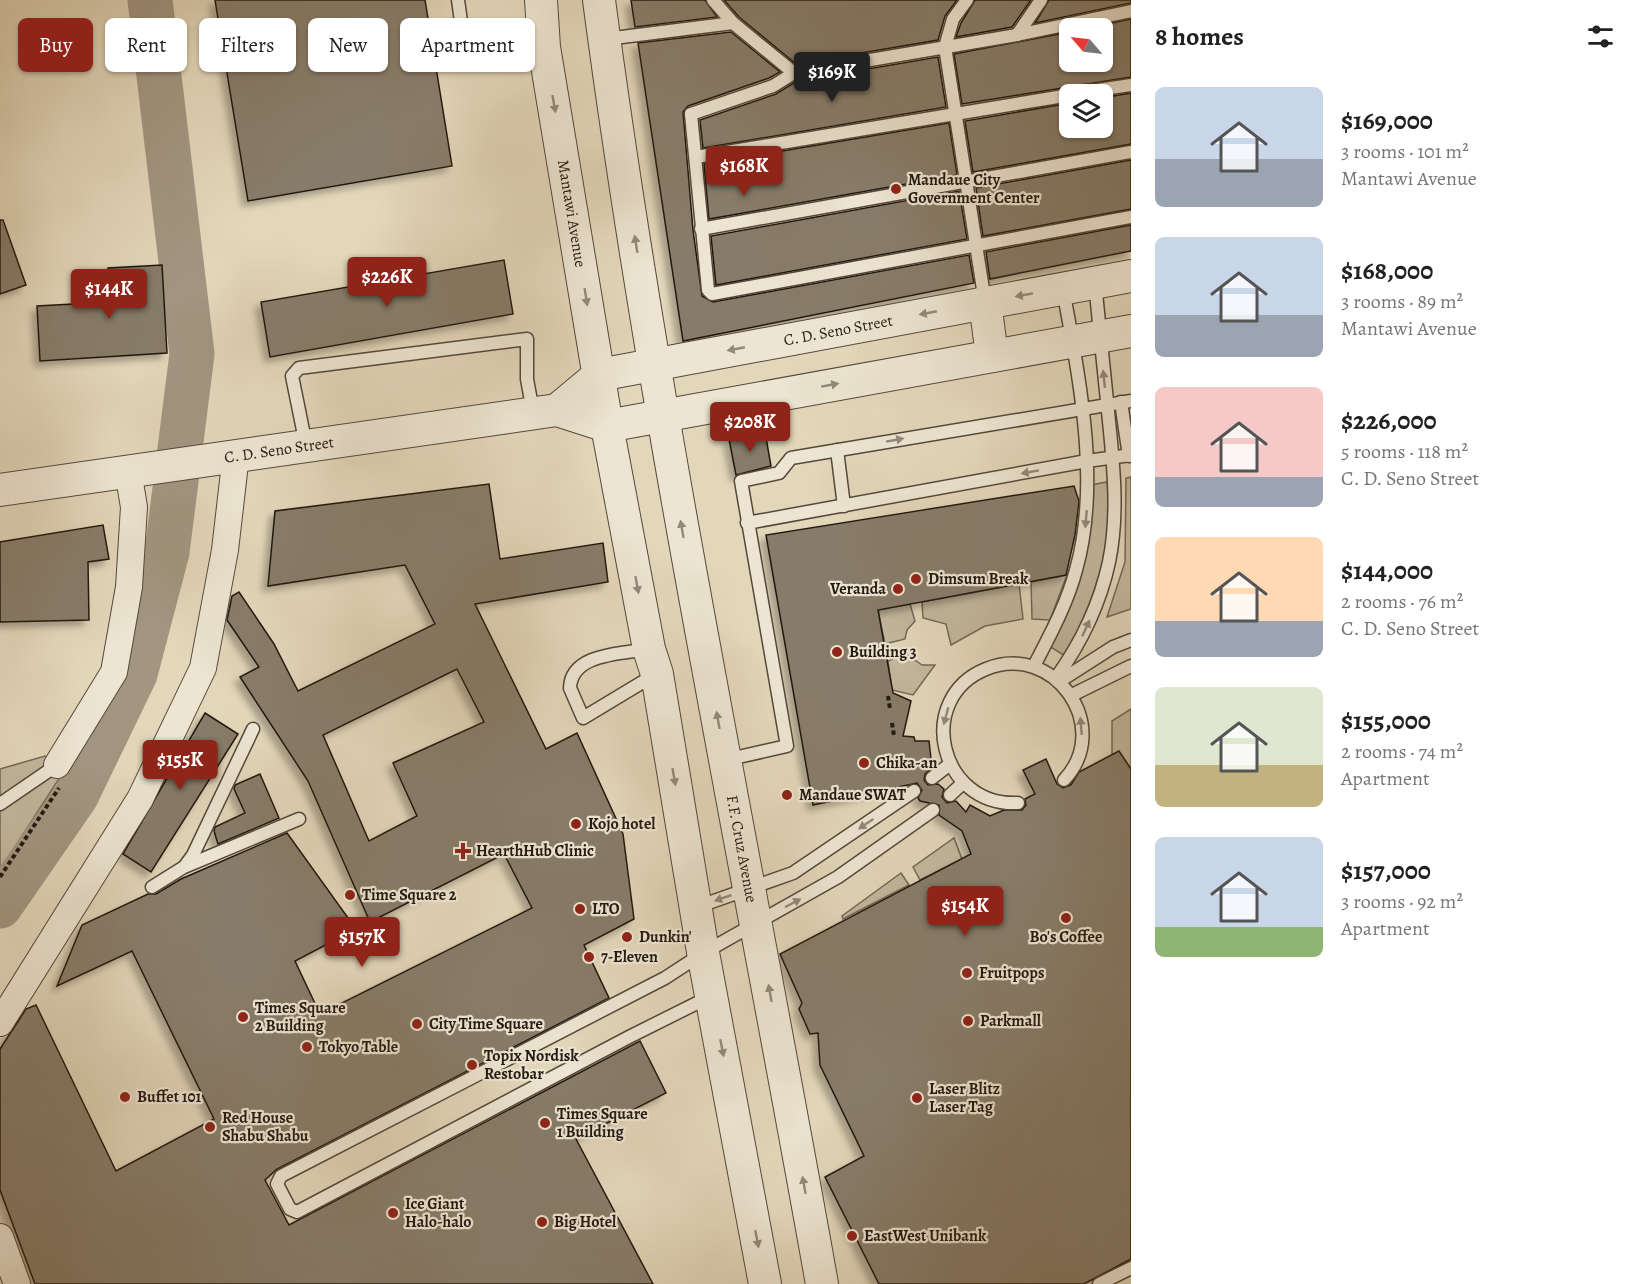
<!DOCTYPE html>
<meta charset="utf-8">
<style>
:root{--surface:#fff;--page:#f6f6f6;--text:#222;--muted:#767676;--accent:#8f2418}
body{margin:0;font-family:Alegreya,serif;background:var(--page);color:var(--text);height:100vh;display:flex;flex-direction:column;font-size:22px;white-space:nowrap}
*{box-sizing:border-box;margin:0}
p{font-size:20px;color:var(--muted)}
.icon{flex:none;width:33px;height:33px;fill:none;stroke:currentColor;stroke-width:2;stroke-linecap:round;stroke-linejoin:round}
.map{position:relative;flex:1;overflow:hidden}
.details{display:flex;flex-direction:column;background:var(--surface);width:510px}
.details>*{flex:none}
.guide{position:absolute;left:18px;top:18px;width:570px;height:54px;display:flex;gap:12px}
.needle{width:39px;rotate:298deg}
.buttons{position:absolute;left:1059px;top:18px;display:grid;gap:12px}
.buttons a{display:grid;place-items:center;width:54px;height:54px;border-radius:9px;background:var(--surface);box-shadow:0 2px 4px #0004;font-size:30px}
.price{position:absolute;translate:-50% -51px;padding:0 14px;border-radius:6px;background:var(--accent);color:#fff;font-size:20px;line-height:39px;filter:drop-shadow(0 2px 3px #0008)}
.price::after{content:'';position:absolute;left:50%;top:36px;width:18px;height:14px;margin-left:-9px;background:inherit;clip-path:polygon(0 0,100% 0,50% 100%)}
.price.current{background:#222;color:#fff}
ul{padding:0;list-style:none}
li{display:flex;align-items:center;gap:18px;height:150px;padding:0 24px}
li span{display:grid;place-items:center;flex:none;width:168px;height:120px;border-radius:9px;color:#555}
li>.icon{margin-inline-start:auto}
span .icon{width:72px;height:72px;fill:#fffc;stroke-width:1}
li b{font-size:26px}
h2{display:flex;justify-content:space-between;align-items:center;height:72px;padding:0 24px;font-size:26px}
.pill{padding:0 21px;border-radius:9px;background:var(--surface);box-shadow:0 2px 4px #0004;font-size:21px;line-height:54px}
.pill.current{background:var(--accent);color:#fff}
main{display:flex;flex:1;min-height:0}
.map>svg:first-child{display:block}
.green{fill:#c2b79d;stroke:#726857;stroke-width:1.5}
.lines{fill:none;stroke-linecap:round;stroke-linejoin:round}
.river{stroke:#a29681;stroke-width:45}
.building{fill:#877c69;stroke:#231911;stroke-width:1.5;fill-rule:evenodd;filter:url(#shadow)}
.service-casing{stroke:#53483b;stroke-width:15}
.minor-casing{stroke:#53483b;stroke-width:28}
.tertiary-casing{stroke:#53483b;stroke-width:34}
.path{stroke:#231911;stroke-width:4;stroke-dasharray:4.5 3;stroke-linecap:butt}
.service{stroke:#ede5d2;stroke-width:12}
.minor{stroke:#ede5d2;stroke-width:26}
.tertiary{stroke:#ede5d2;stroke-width:32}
.oneway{fill:#92897b}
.poi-dot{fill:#8f2418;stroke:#ede5d2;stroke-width:2}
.labels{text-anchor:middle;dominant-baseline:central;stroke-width:4.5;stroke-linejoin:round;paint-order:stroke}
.poi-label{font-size:16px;font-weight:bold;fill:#231911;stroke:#ede5d2;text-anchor:start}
.street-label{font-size:16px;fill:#231911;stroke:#ede5d2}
</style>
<main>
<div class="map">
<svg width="1131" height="1284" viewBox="0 0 1131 1284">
<defs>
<filter id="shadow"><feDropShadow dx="-5.5" dy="5.5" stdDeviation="3" flood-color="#0004"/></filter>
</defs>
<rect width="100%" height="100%" fill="#e3d7ba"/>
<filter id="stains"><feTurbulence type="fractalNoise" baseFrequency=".00333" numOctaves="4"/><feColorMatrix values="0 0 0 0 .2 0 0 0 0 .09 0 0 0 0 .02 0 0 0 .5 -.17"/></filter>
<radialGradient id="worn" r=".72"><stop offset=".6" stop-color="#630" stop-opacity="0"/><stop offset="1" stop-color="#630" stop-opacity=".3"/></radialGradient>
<!-- green -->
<g class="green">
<polygon points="1131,477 1131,609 1107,617 1125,562 1126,478"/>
<path d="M1107 482C1116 543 1093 603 1065 656L1049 646 1061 623 1091 485Z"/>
<polygon points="1067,575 1050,620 1032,619 1031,582"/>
<polygon points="1019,584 1023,619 985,626 951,645 946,624 923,618 922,602"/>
<polygon points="910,604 915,621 907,630 905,639 885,644 878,610"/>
<polygon points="905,653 922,665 935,665 913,695 892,690 888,661"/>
<polygon points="1131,709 1131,769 1119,752 1112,755 1112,721"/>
<polygon points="45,756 64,771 0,870 0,769"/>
<polygon points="954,838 962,859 920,880 913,867"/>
<polygon points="901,873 909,885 843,919 842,916"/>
</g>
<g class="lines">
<!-- river -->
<polyline class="river" points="0,906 76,796 135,674 167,552 192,354 150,0"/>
</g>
<!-- building -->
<g class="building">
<polygon points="215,0 425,0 452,166 248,201"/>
<polygon points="631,0 705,0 717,17 635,27"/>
<polygon points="724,0 957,0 945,16 938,40 796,64 739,17"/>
<polygon points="975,0 1031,0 1012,27 956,37 961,23"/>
<polygon points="1049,0 1131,0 1131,3 1035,23"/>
<polygon points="1131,19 1131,77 962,104 954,54 1070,32 1070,62 1102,62 1102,28 1088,28"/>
<polygon points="731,32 780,72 769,78 688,106 683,112 693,230 702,296 713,302 969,255 974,283 683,341 638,43"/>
<polygon points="938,57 946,107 703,148 700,120 776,94 797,81"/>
<polygon points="1131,93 1131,144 973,172 965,121 1070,103 1070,128 1102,128 1102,98"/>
<polygon points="949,123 957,175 709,219 704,164"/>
<polygon points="1131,160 1131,209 983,236 976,188"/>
<polygon points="959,191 967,239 716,285 711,236"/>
<polygon points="0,220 3,220 26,285 0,294"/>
<polygon points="1131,225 1131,251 990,279 986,252"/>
<polygon points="504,260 513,314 270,357 261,302"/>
<polygon points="162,265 167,353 40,361 37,306 110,302 108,268"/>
<polygon points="765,432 771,466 736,475 729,439"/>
<path d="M489 484 500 559 603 543 608 582 475 604 546 749 577 733 623 834 634 919 584 945 609 998 277 1169 265 1180 289 1225 640 1041 666 1093 576 1139 653 1284H35L0 1190V1049L26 1009 36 1005 116 1171 214 1119 132 951 57 986 82 925 148 894H156L181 879 287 833 356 929 295 961 320 1014 532 908 504 854 370 922 308 781 240 677 259 667 227 620 232 596 239 592 274 644 298 691 435 624 405 565 268 586 275 511ZM457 669 484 722 393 763 417 816 369 841 323 735Z"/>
<polygon points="1074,486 1079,501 1075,535 1066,575 878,610 893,693 911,701 903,736 914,737 915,741 929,741 932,768 925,774 924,780 928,785 938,784 944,789 942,797 947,803 956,801 966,812 970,805 990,816 1004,810 1022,810 1026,805 1025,799 1035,794 1023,770 1046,759 1057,784 1063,788 1071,785 1079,772 1119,751 1131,769 1131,1259 1084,1284 879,1284 825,1177 864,1156 820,1065 818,1033 810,1034 799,1009 802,1003 780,954 971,854 962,831 939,815 939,805 920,801 918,798 922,790 917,783 813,805 766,535"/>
<polygon points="103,525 109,559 88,562 89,620 0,622 0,542"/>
<polygon points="205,713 238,734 151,872 123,854"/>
<polygon points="260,774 279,818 218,844 214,831 215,827 245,813 234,789 235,785"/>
</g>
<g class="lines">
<!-- service casing -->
<g class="service-casing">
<g id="service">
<polyline points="458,0 465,50 469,58 484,59 543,47"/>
<polyline points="713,0 733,23 794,73"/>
<polyline points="967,0 953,19 945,47 985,302"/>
<polyline points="1131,11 1017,35 794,73 773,86 691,114 708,290 712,294 1131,217"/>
<polyline points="1017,35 1041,0"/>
<polyline points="606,39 733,23"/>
<polyline points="1071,94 1131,85"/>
<polyline points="696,157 1070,95"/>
<polyline points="701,229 1131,152"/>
<polyline points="1121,402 1129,456"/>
<polyline points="306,445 292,376 299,368 527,339 527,379 533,412"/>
<polyline points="837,450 844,506"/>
<polyline points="747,523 1087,461 1131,455"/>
<path d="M648 649C622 654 571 653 570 688L583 718 656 674"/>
<path d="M1034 666C1050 635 1067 604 1076 570 1101 482 1079 378 1063 289"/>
<path d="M1056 678C1081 643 1100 604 1109 562 1120 509 1112 454 1107 401 1103 362 1099 322 1095 283"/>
<polyline points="1060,681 1113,647 1131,640"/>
<polyline points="1072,695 1131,666"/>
<polyline points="725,760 787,746 741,481 779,473 791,458 1131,401"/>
<polyline points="932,778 950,764"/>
<polyline points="950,795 963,783"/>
<path d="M1018 803C939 807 914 698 986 669 1054 641 1114 727 1064 780"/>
<polyline points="0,804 57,765"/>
<polyline points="185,866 193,855 253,729"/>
<polyline points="152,887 184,867 299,819"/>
<polyline points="697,907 793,873 914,791"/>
<polyline points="711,996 629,1037 297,1212 290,1209 277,1184 281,1176 665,978 705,952 838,877 933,810"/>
<polyline points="1099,1284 1131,1268"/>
</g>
</g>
<!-- minor casing -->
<g class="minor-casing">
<g id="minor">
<polyline points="57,765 114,672 129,587 134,507 128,471"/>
<polyline points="0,1023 140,799 203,668 225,550 236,455"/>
<polyline points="0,1237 17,1284"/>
</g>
</g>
<!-- tertiary casing -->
<g class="tertiary-casing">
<g id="tertiary">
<path id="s1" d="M541 0 544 47 607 426 649 649 657 674 704 958 765 1284"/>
<path id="s2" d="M599 0C656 431 746 856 822 1284"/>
<polyline points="985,302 992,356"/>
<path id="s3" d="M557 410 599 375 1131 276"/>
<path id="s4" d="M0 490 557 410 607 426 1131 331"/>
</g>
</g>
<!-- path -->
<g class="path">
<polyline points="888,696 890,709"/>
<polyline points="892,723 894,736"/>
<polyline points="0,877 59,788"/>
</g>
<!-- service -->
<use href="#service" class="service"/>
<!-- minor -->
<use href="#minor" class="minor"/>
<!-- tertiary -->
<use href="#tertiary" class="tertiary"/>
</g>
<!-- one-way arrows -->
<defs><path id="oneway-solid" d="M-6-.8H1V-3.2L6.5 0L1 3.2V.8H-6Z" transform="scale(1.5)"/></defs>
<g class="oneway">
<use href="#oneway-solid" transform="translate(554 104) rotate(80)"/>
<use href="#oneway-solid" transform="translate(636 244) rotate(-99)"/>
<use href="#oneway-solid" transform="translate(1024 295) rotate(170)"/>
<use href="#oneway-solid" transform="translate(586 297) rotate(81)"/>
<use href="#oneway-solid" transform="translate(928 313) rotate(169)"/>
<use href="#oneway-solid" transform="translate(736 349) rotate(169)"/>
<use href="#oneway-solid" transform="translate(1104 379) rotate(-96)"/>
<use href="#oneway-solid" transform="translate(830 385) rotate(-10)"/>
<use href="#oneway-solid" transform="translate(895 440) rotate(-10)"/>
<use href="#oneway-solid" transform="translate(1030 472) rotate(170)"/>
<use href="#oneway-solid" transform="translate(1086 519) rotate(95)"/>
<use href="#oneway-solid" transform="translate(682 529) rotate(-100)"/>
<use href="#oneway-solid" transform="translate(637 585) rotate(80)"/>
<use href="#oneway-solid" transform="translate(1086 628) rotate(-65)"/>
<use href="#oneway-solid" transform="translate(946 716) rotate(105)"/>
<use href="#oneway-solid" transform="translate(718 720) rotate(-100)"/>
<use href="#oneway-solid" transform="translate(1081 726) rotate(-95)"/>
<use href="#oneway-solid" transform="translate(674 777) rotate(80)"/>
<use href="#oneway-solid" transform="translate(866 824) rotate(146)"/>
<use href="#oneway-solid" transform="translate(723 898) rotate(161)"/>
<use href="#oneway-solid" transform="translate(793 903) rotate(-28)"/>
<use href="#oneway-solid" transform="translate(770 993) rotate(-100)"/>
<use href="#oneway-solid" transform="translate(722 1048) rotate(79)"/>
<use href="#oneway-solid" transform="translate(804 1185) rotate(-100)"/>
<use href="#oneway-solid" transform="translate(757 1239) rotate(79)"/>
</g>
<!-- markers -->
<g class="poi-dot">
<circle cx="896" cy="189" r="6"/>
<circle cx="916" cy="579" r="6"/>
<circle cx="898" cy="589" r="6"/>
<circle cx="837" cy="652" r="6"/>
<circle cx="864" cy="763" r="6"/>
<circle cx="787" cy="795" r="6"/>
<circle cx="576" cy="824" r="6"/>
<path d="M460 842h6v6h6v6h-6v6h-6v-6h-6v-6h6z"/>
<circle cx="350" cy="895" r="6"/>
<circle cx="580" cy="909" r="6"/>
<circle cx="1066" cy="918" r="6"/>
<circle cx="627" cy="937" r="6"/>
<circle cx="589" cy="957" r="6"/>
<circle cx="967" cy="973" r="6"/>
<circle cx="243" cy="1017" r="6"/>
<circle cx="968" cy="1021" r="6"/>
<circle cx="417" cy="1024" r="6"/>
<circle cx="307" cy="1047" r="6"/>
<circle cx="472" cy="1065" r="6"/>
<circle cx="125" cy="1097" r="6"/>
<circle cx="917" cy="1098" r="6"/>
<circle cx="545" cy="1123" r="6"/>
<circle cx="210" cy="1127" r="6"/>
<circle cx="393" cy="1213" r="6"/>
<circle cx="542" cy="1222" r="6"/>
<circle cx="852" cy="1236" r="6"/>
</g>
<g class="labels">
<!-- poi labels -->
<g class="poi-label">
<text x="908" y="180">Mandaue City<tspan x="908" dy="18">Government Center</tspan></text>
<text x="928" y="579">Dimsum Break</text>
<text x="886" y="589" text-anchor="end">Veranda</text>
<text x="849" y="652">Building 3</text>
<text x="876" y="763">Chika-an</text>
<text x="799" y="795">Mandaue SWAT</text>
<text x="588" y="824">Kojo hotel</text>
<text x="476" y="851">HearthHub Clinic</text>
<text x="362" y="895">Time Square 2</text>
<text x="592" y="909">LTO</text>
<text x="639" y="937">Dunkin'</text>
<text x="1066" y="937" text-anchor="middle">Bo's Coffee</text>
<text x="601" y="957">7-Eleven</text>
<text x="979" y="973">Fruitpops</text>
<text x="255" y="1008">Times Square<tspan x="255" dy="18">2 Building</tspan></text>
<text x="980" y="1021">Parkmall</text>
<text x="429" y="1024">City Time Square</text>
<text x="319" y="1047">Tokyo Table</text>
<text x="484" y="1056">Topix Nordisk<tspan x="484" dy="18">Restobar</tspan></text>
<text x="929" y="1089">Laser Blitz<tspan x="929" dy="18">Laser Tag</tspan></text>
<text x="137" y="1097">Buffet 101</text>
<text x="557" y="1114">Times Square<tspan x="557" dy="18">1 Building</tspan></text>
<text x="222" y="1118">Red House<tspan x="222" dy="18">Shabu Shabu</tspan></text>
<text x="405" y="1204">Ice Giant<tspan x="405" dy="18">Halo-halo</tspan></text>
<text x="554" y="1222">Big Hotel</text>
<text x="864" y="1236">EastWest Unibank</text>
</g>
<!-- street labels -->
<g class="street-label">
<text stroke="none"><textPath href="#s1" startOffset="216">Mantawi Avenue</textPath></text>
<text stroke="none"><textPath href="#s3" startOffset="298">C. D. Seno Street</textPath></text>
<text stroke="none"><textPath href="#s4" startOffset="282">C. D. Seno Street</textPath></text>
<text stroke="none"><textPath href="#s2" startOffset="861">F.F. Cruz Avenue</textPath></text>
</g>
</g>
<rect width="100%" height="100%" filter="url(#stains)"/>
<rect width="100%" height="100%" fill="url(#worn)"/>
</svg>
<div class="buttons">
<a><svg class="needle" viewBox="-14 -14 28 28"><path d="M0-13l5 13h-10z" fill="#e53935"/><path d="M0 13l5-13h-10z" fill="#767676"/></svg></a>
<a><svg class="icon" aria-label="layers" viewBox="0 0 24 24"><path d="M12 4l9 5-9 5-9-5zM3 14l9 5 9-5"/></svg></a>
</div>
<b class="price current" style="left:832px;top:103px">$169K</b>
<b class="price" style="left:744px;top:197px">$168K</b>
<b class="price" style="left:387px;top:308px">$226K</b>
<b class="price" style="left:109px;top:320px">$144K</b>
<b class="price" style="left:750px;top:453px">$208K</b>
<b class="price" style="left:180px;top:791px">$155K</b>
<b class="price" style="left:965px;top:937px">$154K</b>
<b class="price" style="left:362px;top:968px">$157K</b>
<div class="guide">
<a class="pill current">Buy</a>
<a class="pill">Rent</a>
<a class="pill">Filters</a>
<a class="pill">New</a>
<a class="pill">Apartment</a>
</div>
</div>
<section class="details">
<h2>8 homes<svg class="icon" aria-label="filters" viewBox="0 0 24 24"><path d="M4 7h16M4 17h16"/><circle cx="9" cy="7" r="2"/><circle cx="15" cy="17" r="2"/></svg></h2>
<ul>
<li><span style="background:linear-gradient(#c9d6e8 60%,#9aa5b1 0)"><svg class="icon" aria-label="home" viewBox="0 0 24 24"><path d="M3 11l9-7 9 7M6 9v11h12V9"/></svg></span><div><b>$169,000</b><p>3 rooms · 101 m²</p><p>Mantawi Avenue</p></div></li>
<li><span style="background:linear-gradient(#c9d6e8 65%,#9aa5b1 0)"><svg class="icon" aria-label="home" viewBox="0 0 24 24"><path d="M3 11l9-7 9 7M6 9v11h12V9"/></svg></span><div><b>$168,000</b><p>3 rooms · 89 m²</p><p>Mantawi Avenue</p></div></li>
<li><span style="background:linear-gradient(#f6c9c9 75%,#9aa5b1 0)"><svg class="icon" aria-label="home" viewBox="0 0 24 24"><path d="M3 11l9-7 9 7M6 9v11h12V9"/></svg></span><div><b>$226,000</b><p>5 rooms · 118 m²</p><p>C. D. Seno Street</p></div></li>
<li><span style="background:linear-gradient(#ffd9b3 70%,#9aa5b1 0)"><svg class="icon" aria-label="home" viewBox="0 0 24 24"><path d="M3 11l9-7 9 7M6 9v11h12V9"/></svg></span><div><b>$144,000</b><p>2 rooms · 76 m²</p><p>C. D. Seno Street</p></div></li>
<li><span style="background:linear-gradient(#dfe7d0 65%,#c2b280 0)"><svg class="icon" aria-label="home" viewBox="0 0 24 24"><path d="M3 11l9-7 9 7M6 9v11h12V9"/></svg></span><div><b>$155,000</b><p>2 rooms · 74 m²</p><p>Apartment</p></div></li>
<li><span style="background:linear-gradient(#c9d6e8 75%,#8fb573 0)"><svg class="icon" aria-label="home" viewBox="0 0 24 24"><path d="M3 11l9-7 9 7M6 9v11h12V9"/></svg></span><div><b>$157,000</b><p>3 rooms · 92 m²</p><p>Apartment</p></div></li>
</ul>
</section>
</main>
